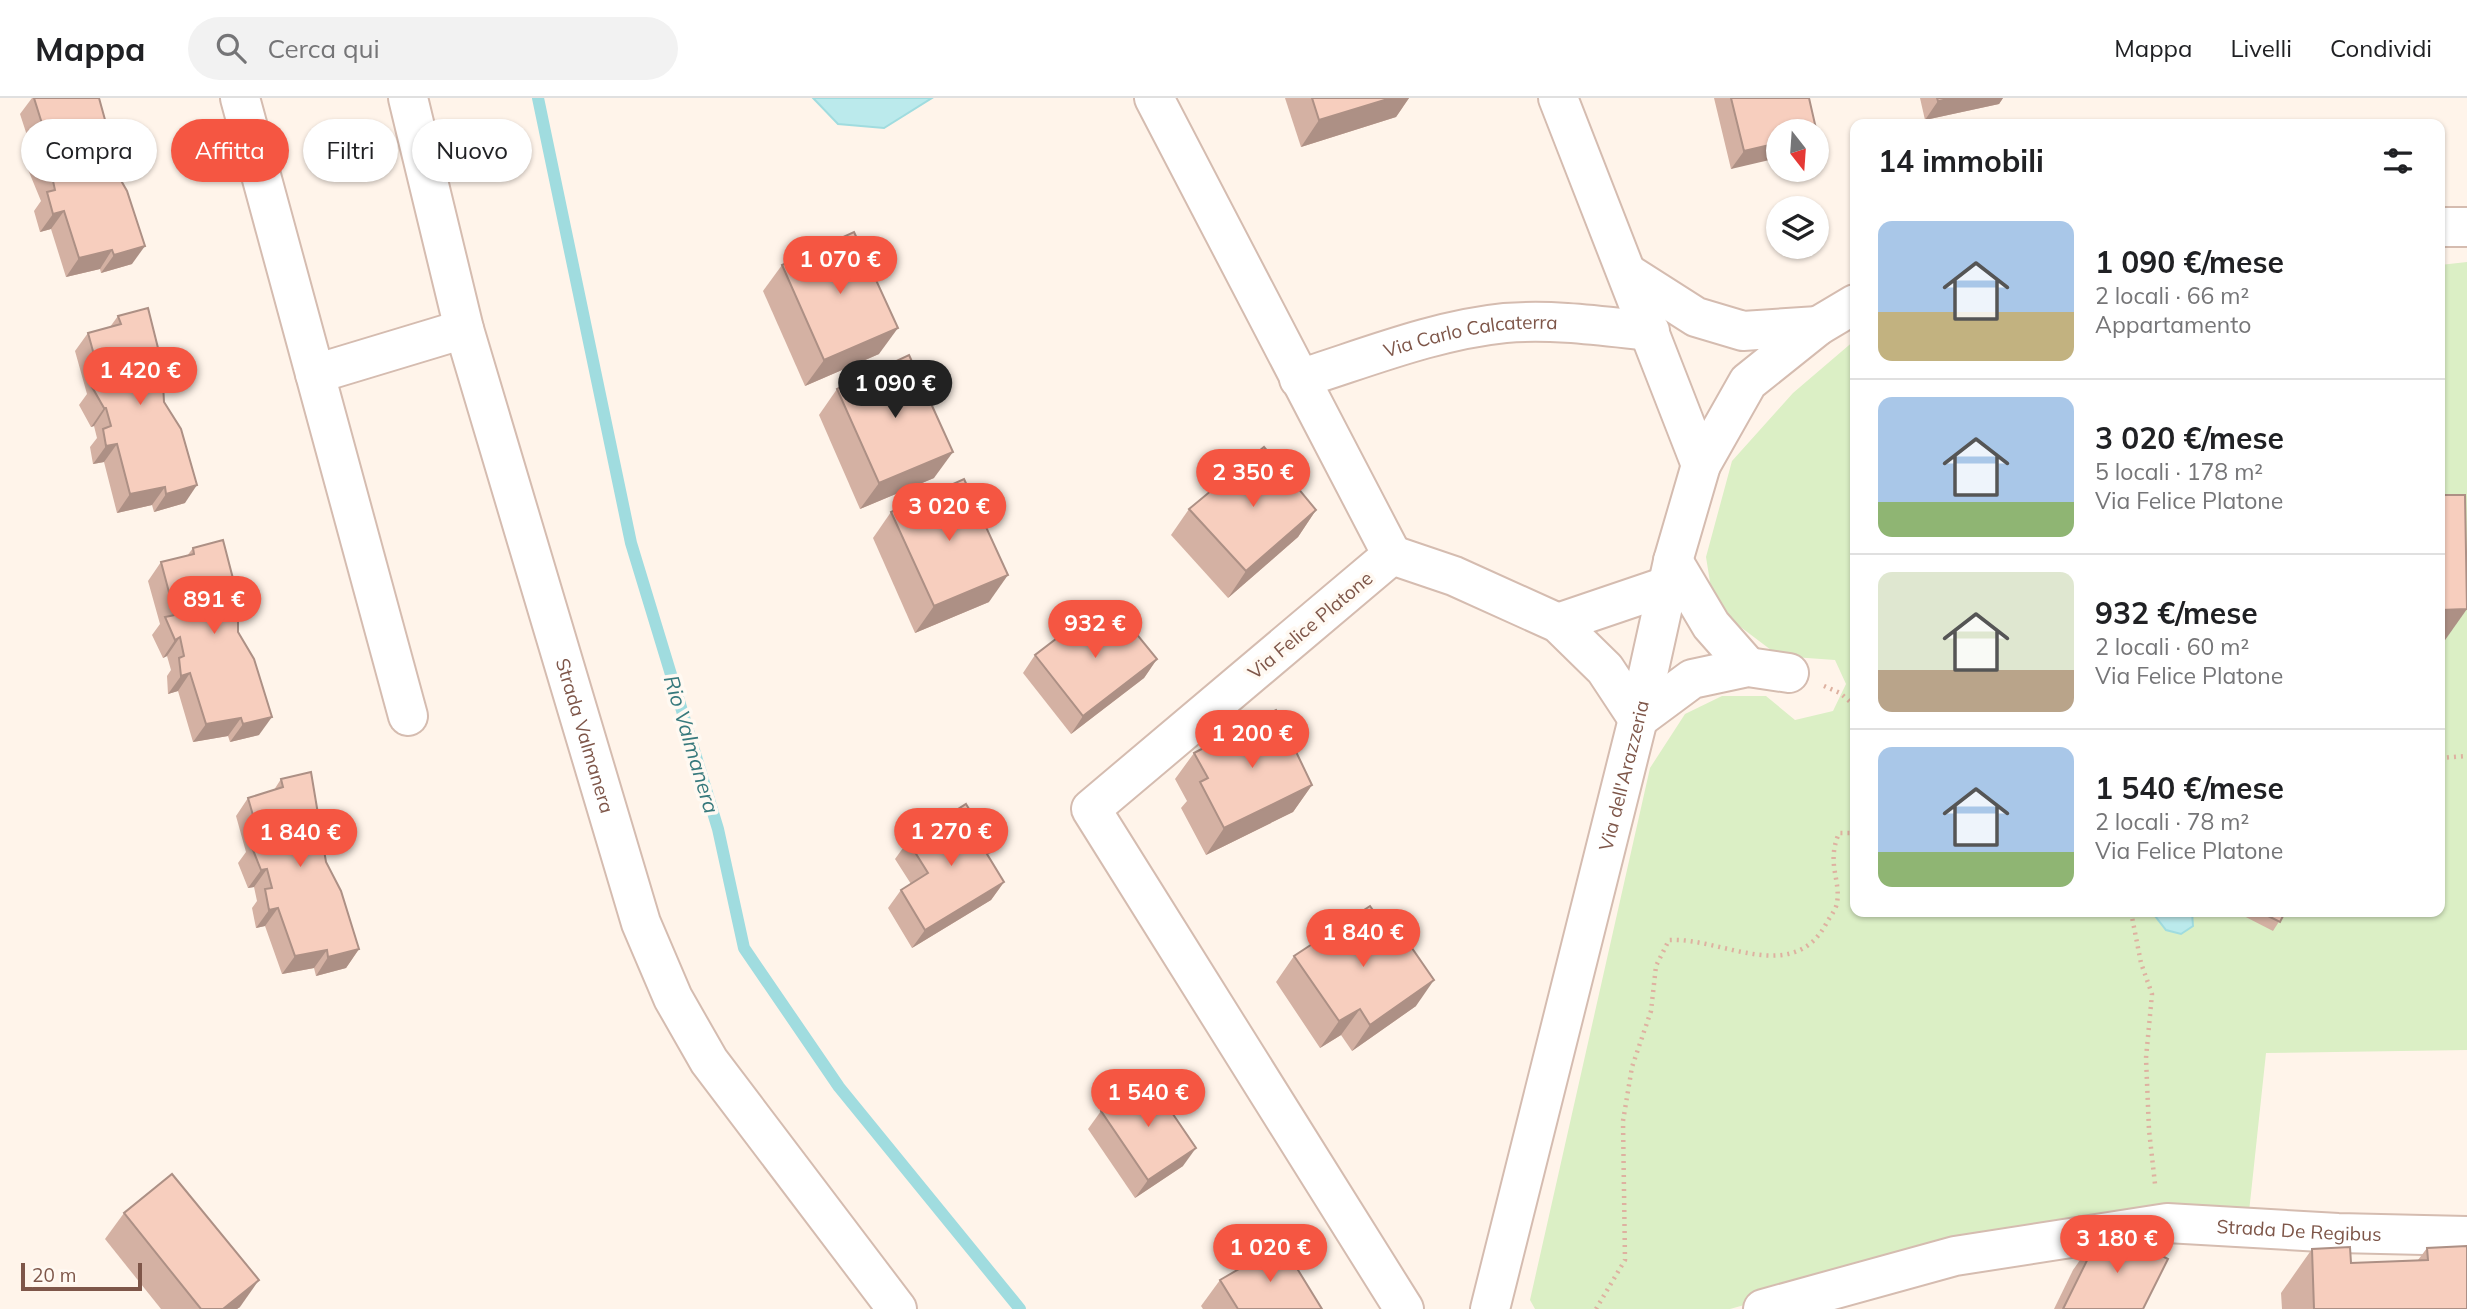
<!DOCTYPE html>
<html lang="it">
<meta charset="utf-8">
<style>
:root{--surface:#fff;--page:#f2f2f2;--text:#202124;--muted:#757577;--line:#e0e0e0;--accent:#f55642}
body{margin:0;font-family:Mulish,sans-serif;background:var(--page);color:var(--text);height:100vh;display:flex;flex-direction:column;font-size:26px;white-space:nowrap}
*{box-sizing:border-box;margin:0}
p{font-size:23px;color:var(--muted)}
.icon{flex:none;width:38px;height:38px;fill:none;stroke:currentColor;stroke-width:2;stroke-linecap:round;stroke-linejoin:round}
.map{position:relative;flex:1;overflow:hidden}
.details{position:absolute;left:1850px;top:21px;width:595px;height:798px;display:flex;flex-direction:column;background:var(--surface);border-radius:14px;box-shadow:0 2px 5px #0004}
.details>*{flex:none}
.guide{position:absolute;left:21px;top:21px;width:665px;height:63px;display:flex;gap:14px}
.needle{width:46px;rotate:163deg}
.controls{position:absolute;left:1766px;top:21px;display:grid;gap:14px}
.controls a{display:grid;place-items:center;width:63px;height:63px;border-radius:50%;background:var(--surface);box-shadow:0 2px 5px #0004;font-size:35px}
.scale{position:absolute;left:21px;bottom:18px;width:121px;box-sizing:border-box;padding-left:7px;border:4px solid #7e5649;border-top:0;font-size:19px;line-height:24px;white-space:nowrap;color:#7e5649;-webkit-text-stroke:5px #fff9f2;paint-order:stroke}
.price{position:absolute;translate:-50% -60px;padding:0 16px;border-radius:24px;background:var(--accent);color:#fff;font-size:23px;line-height:46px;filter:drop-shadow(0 2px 4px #0008)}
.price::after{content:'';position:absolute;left:50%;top:42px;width:21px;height:16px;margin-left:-10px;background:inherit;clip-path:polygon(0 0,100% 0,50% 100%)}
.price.selected{background:#222;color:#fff}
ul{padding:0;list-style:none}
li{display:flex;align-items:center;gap:21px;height:175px;padding:0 28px}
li+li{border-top:2px solid var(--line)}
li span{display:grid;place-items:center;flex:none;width:196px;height:140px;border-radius:14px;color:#555}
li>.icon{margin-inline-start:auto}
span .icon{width:84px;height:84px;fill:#fffc;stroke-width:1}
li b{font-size:30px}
h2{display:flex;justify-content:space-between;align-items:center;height:84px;padding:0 28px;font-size:30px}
.pill{padding:0 24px;border-radius:32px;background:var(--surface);box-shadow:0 2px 5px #0004;font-size:24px;line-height:63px}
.pill.selected{background:var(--accent);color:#fff}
header{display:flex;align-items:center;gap:42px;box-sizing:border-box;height:98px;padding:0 35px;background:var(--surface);border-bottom:2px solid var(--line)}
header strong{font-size:33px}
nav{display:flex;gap:38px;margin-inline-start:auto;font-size:24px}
.search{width:490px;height:63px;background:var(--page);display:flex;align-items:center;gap:18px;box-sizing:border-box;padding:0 24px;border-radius:38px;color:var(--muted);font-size:26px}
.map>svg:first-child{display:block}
.green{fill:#dbefc5}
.water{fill:#bbeaec;stroke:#a0dcdf;stroke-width:2}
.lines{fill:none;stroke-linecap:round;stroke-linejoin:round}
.stream{stroke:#a0dcdf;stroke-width:12}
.minor-casing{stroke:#d5bcb0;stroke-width:42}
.path{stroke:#deb1a0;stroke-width:4.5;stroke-dasharray:2 5;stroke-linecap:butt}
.minor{stroke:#fff;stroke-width:38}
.wall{fill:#d4b1a3}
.shaded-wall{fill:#ad9085}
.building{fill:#f7cebe;stroke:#ad9085;stroke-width:2}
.labels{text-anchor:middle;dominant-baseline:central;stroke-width:7;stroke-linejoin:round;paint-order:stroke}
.street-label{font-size:19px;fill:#7e5649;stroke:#fff9f2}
.water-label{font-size:21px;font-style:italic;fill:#37797c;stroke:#fff9f2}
</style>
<header>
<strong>Mappa</strong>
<div class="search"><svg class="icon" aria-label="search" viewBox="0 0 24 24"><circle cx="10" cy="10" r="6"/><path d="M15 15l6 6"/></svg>Cerca qui</div>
<nav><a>Mappa</a><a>Livelli</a><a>Condividi</a></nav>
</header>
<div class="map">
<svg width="2467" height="1211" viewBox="0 0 2467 1211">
<rect width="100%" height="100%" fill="#fff4ea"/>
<!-- green -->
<polygon class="green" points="2467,164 2467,952 2266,955 2249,1114 1937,1153 1730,1211 1535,1211 1530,1202 1650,670 1685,616 1722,598 1766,598 1795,622 1833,613 1846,586 1835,562 1779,558 1714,509 1706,459 1732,363 1793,295 1855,242 1855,814 2440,814 2440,167"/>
<!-- water -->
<g class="water">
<polygon points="813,0 932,0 884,30 838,26"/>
<polygon points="2152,814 2192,814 2193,828 2181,836 2166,832"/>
</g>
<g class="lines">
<!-- stream -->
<polyline class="stream" points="538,0 631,445 718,731 744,850 839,989 1020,1211"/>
<!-- minor casing -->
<g class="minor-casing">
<g id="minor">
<polyline points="240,0 408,618"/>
<path id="s1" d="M408 0 464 231 641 825 673 900 709 963 897 1211"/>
<polyline points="1154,0 1392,457 1091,711 1404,1211"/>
<polyline points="1558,0 1701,367"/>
<polyline points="2440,129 2467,129"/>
<polyline points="1627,175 1696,219 1743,233 1818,228"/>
<polyline points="315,276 464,231"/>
<path id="s2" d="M1299 281C1366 260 1435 232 1505 225 1554 221 1602 228 1650 233"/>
<polyline points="1392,457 1454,478 1558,525 1605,571 1638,621"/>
<polyline points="1673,463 1711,527 1748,569"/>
<polyline points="1558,525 1670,487"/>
<polyline points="1638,621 1692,581 1748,569 1789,575"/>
<path id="s3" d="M1490 1211 1638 621 1673 463 1701 367 1748 284 1818 228 1855 206"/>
<path id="s4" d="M1763 1211 1955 1158 2167 1125 2338 1135 2467 1138"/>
</g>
</g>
<!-- path -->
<g class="path">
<polyline points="1824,588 1840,595 1855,608"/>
<polyline points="2440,660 2467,658"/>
<polyline points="2131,814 2141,865 2152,896 2146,960 2149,1032 2155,1086"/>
<path d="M1596 1211 1625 1162 1623 1023 1632 969 1651 913 1656 868 1669 842C1721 839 1794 889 1827 824 1830 819 1836 811 1837 805 1841 781 1826 766 1839 735H1855"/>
</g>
<!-- minor -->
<use href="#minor" class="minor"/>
</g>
<!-- wall -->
<g class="wall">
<polygon points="32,0 99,0 111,65 132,166 101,175 100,171 66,179 51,131 40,134 34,113 41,103 27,69 34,59 20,16"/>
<polygon points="1285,0 1409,0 1396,19 1301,49"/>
<polygon points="1714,0 1809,0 1817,35 1816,36 1816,33 1731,71"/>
<polygon points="1920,0 2003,0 1999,6 1925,22"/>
<polygon points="782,167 879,256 805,288 763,193"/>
<polygon points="118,218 164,304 185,405 154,414 152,407 117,415 104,364 93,366 90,349 97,340 94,328 91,329 79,307 87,296 75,253 88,235 110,229"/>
<polygon points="837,291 934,380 860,411 819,317"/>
<polygon points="1189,411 1316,412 1298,439 1228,500 1171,437"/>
<polygon points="891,414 989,504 915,535 873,440"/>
<polygon points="193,450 238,534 259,637 230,644 228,638 193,644 178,593 168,596 167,578 171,572 167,558 163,560 152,537 160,526 148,483 161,464 187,458"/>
<polygon points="1105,530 1157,561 1144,580 1071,636 1023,575 1035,557"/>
<polygon points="1194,655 1312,687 1293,714 1206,757 1181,710 1187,703 1175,681"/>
<polygon points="281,681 326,764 359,851 346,870 316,878 314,870 282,876 265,828 256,830 252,810 257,803 254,789 248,790 238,765 246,754 236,718 248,700 274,692"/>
<polygon points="908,743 989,760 1004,784 991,802 912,850 888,810 901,792 911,786 895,761"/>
<polygon points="2238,814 2285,814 2273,833 2238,815"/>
<polygon points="1399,849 1416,908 1352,953 1341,937 1320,950 1276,884 1294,858"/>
<polygon points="1101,1013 1183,1068 1135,1100 1088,1031"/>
<polygon points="124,1115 240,1209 237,1211 161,1211 105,1141"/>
<polygon points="2104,1128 2143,1211 2054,1211 2073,1172"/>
<polygon points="2427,1150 2467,1211 2282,1211 2281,1195 2312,1151 2351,1165 2418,1162"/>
<polygon points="1220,1182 1322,1211 1203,1211 1201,1208"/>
</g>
<!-- shaded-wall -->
<g class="shaded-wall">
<polygon points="1391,0 1409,0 1396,19 1301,49 1319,22"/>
<polygon points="1954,0 2003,0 1999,6 1925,22 1938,3"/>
<polygon points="1778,45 1778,60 1731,71 1744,53"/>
<polygon points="64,113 51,131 40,134 53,116"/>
<polygon points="145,148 132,166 101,175 114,157"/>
<polygon points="112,152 100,171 66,179 79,160"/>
<polygon points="898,230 879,256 805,288 824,262"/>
<polygon points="104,310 106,310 94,328 91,329"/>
<polygon points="117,346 104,364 93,366 106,348"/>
<polygon points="953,354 934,380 860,411 879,385"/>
<polygon points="197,387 185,405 154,414 166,396"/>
<polygon points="165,389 152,407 117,415 130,396"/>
<polygon points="1316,412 1298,439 1228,500 1246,473"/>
<polygon points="1008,477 989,504 915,535 934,508"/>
<polygon points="2467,511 2443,545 2440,545 2440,512"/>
<polygon points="180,539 167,558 163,560 175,542"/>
<polygon points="1157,561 1144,580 1071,636 1083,618"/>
<polygon points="190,575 178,593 168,596 181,578"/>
<polygon points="272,619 259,637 230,644 243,626"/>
<polygon points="241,620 228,638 193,644 206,626"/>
<polygon points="1312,687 1293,714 1206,757 1224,730"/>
<polygon points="267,771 254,789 248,790 261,772"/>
<polygon points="1004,784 991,802 912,850 925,832"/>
<polygon points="278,810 265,828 256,830 269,812"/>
<polygon points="359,851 346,870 316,878 328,859"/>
<polygon points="327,852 314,870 282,876 295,858"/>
<polygon points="1434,882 1416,908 1352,953 1370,927"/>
<polygon points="1360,911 1341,937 1320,950 1339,923"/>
<polygon points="1196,1050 1183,1068 1135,1100 1148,1082"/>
<polygon points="259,1182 240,1209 237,1211 223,1211"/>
</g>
<!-- building -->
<g class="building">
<polygon points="34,0 99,0 107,29 111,65 127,93 145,148 114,157 112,152 79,160 64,113 53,116 47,94 55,92 53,83 39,51 49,48"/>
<polygon points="1312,0 1391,0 1319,22"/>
<polygon points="1731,0 1809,0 1817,35 1816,33 1778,33 1778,45 1744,53"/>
<polygon points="1937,0 1954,0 1938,3"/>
<polygon points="854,134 898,230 824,262 782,167"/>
<polygon points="148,210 162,266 164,304 181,331 197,387 166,396 165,389 130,396 117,346 106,348 103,331 111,328 106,310 104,310 92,289 102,286 88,235 121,226 118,218"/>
<polygon points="909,257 953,354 879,385 837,291"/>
<polygon points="1264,349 1316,412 1246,473 1189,411"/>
<polygon points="964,381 1008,477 934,508 891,414"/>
<polygon points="2440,397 2465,397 2467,511 2440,512"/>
<polygon points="223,442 238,500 238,534 254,561 272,619 243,626 241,620 206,626 190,575 181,578 179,560 184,558 180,539 175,542 165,519 175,517 161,464 194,456 193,450"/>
<polygon points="1091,514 1105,530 1122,518 1157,561 1083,618 1035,557"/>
<polygon points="1276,612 1312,687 1224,730 1200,684 1208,680 1194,655"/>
<polygon points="311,674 326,764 341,793 359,851 328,859 327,852 295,858 278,810 269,812 265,791 272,790 267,771 261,772 251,747 261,745 248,700 283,689 281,681"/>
<polygon points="966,706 994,752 987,756 1004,784 925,832 901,792 928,775 908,743"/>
<polygon points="1370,808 1399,849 1407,843 1434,882 1370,927 1360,911 1339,923 1294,858"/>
<polygon points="2260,814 2285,814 2280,824"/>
<polygon points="1149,981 1196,1050 1148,1082 1101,1013"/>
<polygon points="172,1076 259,1182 223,1211 201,1211 124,1115"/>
<polygon points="2104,1128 2168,1161 2143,1211 2063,1211"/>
<polygon points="1282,1146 1322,1211 1238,1211 1220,1182"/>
<polygon points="2467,1148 2467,1211 2314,1211 2312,1151 2350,1149 2351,1165 2428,1162 2427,1150"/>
</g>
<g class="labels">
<!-- street labels -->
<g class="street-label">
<text stroke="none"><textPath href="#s2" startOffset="178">Via Carlo Calcaterra</textPath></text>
<text transform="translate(1310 527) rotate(-40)">Via Felice Platone</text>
<text stroke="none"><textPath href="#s1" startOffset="662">Strada Valmanera</textPath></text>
<text stroke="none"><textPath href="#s3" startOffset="550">Via dell'Arazzeria</textPath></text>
<text stroke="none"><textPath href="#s4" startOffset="546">Strada De Regibus</textPath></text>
</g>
<!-- water labels -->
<g class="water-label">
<text transform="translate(692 646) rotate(73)">Rio Valmanera</text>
</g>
</g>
</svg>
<div class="controls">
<a><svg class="needle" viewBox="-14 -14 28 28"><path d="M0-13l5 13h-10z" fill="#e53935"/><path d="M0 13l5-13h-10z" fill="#757577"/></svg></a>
<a><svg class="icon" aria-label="layers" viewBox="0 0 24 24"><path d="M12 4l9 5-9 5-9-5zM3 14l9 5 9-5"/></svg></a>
</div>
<div class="scale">20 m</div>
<b class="price" style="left:840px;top:198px">1 070 €</b>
<b class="price" style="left:140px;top:309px">1 420 €</b>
<b class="price selected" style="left:895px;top:322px">1 090 €</b>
<b class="price" style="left:1253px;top:411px">2 350 €</b>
<b class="price" style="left:949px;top:445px">3 020 €</b>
<b class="price" style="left:214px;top:538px">891 €</b>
<b class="price" style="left:1095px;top:562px">932 €</b>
<b class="price" style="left:1252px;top:672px">1 200 €</b>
<b class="price" style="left:951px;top:770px">1 270 €</b>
<b class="price" style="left:300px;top:771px">1 840 €</b>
<b class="price" style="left:1363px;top:871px">1 840 €</b>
<b class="price" style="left:1148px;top:1031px">1 540 €</b>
<b class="price" style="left:2117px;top:1177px">3 180 €</b>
<b class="price" style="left:1270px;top:1186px">1 020 €</b>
<div class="guide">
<a class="pill">Compra</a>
<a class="pill selected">Affitta</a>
<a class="pill">Filtri</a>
<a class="pill">Nuovo</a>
</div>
<section class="details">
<h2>14 immobili<svg class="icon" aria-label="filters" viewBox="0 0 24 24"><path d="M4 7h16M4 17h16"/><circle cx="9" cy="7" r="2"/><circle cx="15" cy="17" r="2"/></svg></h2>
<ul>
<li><span style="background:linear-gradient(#a9c7e8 65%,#c2b280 0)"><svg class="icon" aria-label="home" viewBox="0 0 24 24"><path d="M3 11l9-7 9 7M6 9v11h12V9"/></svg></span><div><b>1 090 €/mese</b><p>2 locali · 66 m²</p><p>Appartamento</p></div></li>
<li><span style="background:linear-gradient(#a9c7e8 75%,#8fb573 0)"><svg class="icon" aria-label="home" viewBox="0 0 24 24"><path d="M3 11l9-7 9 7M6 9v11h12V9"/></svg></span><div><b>3 020 €/mese</b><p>5 locali · 178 m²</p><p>Via Felice Platone</p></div></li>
<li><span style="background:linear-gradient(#dfe7d0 70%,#b9a48a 0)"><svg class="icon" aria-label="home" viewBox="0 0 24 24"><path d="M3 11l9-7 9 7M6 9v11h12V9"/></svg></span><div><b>932 €/mese</b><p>2 locali · 60 m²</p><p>Via Felice Platone</p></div></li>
<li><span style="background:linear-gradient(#a9c7e8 75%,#8fb573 0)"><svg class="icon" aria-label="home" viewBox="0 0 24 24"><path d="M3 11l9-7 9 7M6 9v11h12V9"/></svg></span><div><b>1 540 €/mese</b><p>2 locali · 78 m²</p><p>Via Felice Platone</p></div></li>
</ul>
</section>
</div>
